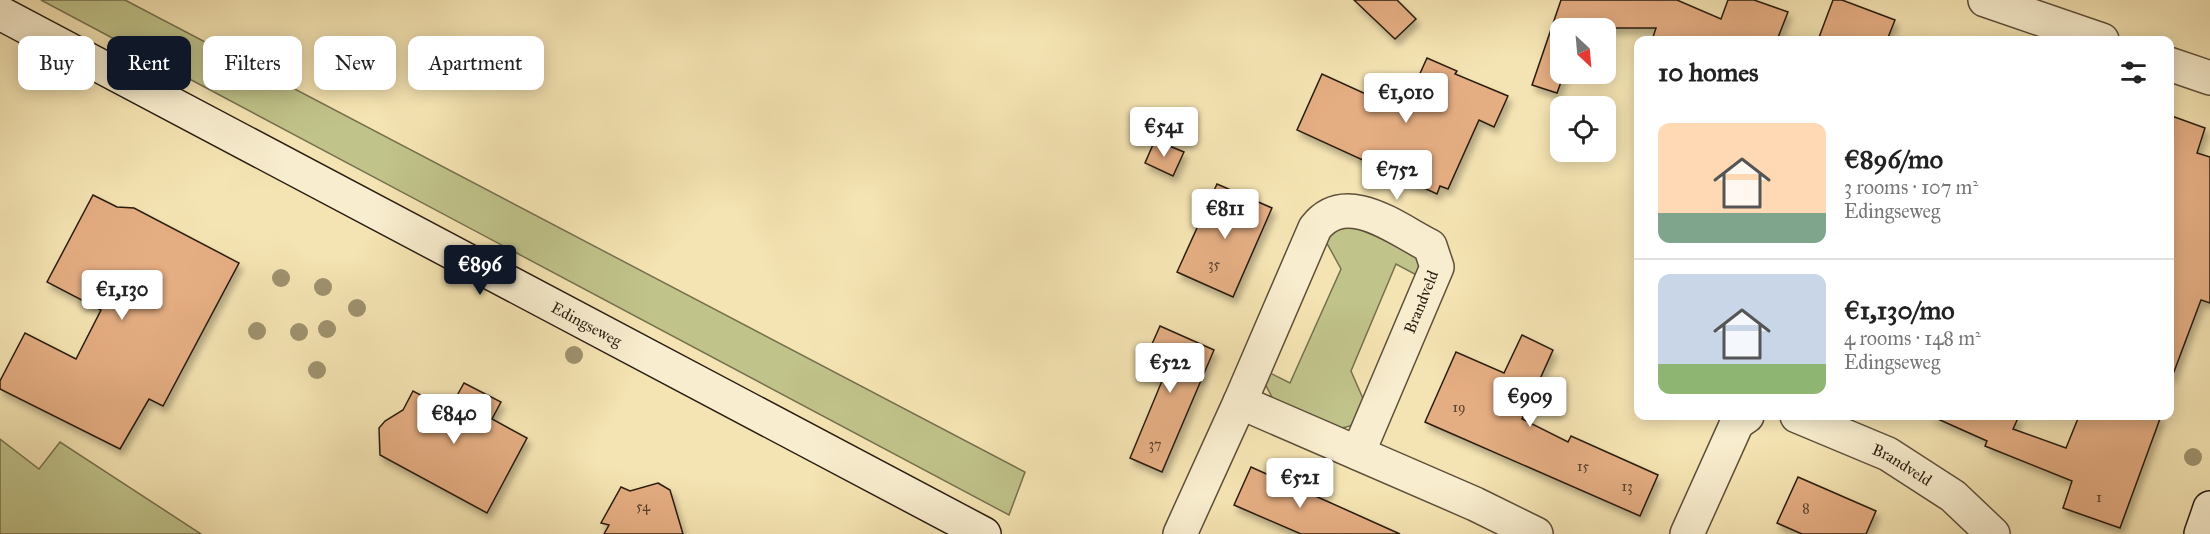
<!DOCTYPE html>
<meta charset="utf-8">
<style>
:root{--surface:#fff;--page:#f6f6f6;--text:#222;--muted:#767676;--line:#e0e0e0;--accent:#111827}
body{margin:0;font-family:"IM FELL Great Primer",serif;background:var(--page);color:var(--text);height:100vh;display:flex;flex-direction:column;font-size:22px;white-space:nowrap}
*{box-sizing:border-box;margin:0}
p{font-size:20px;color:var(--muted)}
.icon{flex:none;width:33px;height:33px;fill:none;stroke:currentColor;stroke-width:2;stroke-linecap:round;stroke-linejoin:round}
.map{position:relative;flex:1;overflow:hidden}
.side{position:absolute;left:1634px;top:36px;width:540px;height:384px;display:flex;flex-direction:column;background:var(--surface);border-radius:12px;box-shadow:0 3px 15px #0003}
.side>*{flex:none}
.top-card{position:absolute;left:18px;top:36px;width:570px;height:54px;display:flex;gap:12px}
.needle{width:39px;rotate:154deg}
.fabs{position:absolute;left:1550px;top:18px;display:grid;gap:12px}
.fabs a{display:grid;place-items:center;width:66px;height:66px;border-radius:12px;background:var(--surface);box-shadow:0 3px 15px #0003;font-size:30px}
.price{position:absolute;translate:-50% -51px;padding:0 14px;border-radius:6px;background:#fff;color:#222;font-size:20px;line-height:39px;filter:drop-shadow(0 2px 3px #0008)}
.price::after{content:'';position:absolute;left:50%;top:36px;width:18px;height:14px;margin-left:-9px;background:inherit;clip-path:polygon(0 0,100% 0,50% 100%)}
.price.on{background:var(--accent);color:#fff}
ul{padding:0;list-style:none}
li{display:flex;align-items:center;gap:18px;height:150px;padding:0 24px}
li+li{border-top:2px solid var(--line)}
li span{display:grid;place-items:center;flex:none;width:168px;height:120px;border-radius:12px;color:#555}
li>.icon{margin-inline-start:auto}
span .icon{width:72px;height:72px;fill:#fffc;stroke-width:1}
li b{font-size:26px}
h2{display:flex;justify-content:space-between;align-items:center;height:72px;padding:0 24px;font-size:26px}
.chip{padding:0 21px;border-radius:12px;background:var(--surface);box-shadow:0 3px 15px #0003;font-size:21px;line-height:54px}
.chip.on{background:var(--accent);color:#fff}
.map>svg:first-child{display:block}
.green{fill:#c0c38a;stroke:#75704e;stroke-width:1.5}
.building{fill:#e4ad82;stroke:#2a1d11;stroke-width:1.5;filter:url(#shadow)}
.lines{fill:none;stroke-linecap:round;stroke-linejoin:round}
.minor-casing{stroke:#5d4f3a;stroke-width:36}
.secondary-casing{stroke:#2a1d11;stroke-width:36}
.minor{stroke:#f8edce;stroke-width:33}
.secondary{stroke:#f8edce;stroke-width:33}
.tree{fill:#9e926e}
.labels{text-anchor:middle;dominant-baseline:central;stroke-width:5;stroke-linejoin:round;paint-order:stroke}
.number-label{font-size:14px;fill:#58412d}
.street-label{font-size:16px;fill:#2a1d11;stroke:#f8edce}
</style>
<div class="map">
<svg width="2210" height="534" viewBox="0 0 2210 534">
<defs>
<filter id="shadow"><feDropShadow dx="3.5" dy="6" stdDeviation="3" flood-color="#0004"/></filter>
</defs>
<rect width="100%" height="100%" fill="#f5e4b3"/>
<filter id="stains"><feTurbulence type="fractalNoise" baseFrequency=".00333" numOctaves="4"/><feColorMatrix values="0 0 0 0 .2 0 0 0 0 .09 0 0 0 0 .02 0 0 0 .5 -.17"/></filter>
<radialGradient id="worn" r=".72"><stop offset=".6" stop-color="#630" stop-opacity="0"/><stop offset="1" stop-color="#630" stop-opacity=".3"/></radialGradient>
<!-- green -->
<g class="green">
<polygon points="41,0 125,0 1025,472 1009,515"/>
<path d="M1354 221 1420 254 1422 278 1396 264 1351 371 1368 410C1358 421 1352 429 1336 428L1273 399 1263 380 1266 371 1290 383 1341 269 1323 236Z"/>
<polygon points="0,439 39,469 60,442 201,534 0,534"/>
</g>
<!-- building -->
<g class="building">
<polygon points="1354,0 1397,0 1416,19 1395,39"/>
<polygon points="1561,0 1677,0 1721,19 1728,0 1754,0 1788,12 1777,40 1652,40 1656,28 1560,28 1560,74 1564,74 1557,93 1532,85"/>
<polygon points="1833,0 1842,0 1895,20 1887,40 1818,40"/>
<polygon points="1427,58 1457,71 1455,74 1508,96 1494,127 1479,120 1448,189 1440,186 1437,194 1297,130 1322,74 1403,111"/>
<polygon points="2169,115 2205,128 2197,153 2210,157 2210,303 2201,300 2172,377 2169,377"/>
<polygon points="1155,140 1184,152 1173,176 1145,163"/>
<polygon points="1217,184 1272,208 1233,297 1177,272"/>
<polygon points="93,195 117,207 134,208 239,263 163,406 149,399 120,449 0,389 0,381 25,333 76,359 101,310 47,282"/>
<polygon points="1160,326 1214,350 1162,472 1130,458 1162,381 1140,371"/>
<polygon points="1522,335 1553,350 1522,419 1568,442 1571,436 1658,475 1640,516 1425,422 1456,352 1504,373"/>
<polygon points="464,383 501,402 492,419 527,438 487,513 380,455 379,428 385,421 403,410 413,391 449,410"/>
<polygon points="1931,416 2019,416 2013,429 2066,448 2079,416 2161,416 2120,528 2063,508 2072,481 1985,446 1987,441"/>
<polygon points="1251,467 1302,490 1400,534 1301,534 1234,505"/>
<polygon points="1798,477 1876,511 1866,534 1802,534 1777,523"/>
<polygon points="658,483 670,490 683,534 604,534 609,525 601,523 621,487 630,491"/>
</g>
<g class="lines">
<!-- minor casing -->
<g class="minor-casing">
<g id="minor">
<polyline points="1985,0 2102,40"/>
<polyline points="2169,64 2210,78"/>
<path d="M1240 402 1315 228C1346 188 1396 229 1430 246L1437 267 1358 453"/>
<path id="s1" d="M1797 416 1888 454 1953 496 1993 534"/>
<polyline points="1180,534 1240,402 1475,504 1536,534"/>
<polyline points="1687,534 1737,423 1747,416"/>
</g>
</g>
<!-- secondary casing -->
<g class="secondary-casing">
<g id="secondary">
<path id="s2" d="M0 13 984 534"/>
<polyline points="2201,534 2210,508"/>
</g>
</g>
<!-- minor -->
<use href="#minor" class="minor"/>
<!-- secondary -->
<use href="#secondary" class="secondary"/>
</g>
<!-- trees -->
<g class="tree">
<circle cx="281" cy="278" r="9"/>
<circle cx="323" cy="287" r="9"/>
<circle cx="357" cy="308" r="9"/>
<circle cx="327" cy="329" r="9"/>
<circle cx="257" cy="331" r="9"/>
<circle cx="299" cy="332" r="9"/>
<circle cx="574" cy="355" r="9"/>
<circle cx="317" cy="370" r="9"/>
<circle cx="2193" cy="457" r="9"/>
</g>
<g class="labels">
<!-- number labels -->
<g class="number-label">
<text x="1214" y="264">35</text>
<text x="1459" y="407">19</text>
<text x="1155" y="444">37</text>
<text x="1583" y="466">15</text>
<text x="1627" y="486">13</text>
<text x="2099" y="497">1</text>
<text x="643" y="506">54</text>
<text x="1806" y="508">8</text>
</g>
<!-- street labels -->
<g class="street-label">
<text transform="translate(1421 302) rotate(-68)">Brandveld</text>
<text stroke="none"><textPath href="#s2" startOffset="664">Edingseweg</textPath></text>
<text stroke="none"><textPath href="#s1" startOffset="116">Brandveld</textPath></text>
</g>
</g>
<rect width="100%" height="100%" filter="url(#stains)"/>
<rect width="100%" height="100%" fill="url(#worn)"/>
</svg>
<div class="fabs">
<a><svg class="needle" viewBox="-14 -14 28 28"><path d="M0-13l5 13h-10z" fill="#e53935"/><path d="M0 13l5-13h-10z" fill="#767676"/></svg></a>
<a><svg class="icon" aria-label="locate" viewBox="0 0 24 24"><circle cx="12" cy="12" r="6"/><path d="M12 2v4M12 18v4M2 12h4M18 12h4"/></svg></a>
</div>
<b class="price" style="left:1406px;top:124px">€1,010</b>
<b class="price" style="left:1164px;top:158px">€541</b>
<b class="price" style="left:1397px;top:201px">€752</b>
<b class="price" style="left:1225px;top:240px">€811</b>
<b class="price on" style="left:480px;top:296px">€896</b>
<b class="price" style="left:122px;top:321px">€1,130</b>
<b class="price" style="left:1170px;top:394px">€522</b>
<b class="price" style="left:1530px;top:428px">€909</b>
<b class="price" style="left:454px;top:445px">€840</b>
<b class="price" style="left:1300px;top:509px">€521</b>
<div class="top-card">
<a class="chip">Buy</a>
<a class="chip on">Rent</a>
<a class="chip">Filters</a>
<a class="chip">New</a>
<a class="chip">Apartment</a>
</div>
<section class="side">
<h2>10 homes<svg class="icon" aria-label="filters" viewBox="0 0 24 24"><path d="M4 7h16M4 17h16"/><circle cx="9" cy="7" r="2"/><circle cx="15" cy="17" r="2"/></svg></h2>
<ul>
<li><span style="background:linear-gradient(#ffd9b3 75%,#7fa58c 0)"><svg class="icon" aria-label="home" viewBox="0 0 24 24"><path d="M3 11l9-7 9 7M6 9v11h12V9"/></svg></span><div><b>€896/mo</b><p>3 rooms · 107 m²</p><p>Edingseweg</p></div></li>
<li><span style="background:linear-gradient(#c9d6e8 75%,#8fb573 0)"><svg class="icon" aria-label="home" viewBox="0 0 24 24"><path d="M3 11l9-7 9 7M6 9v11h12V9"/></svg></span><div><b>€1,130/mo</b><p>4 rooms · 148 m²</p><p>Edingseweg</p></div></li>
</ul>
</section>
</div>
